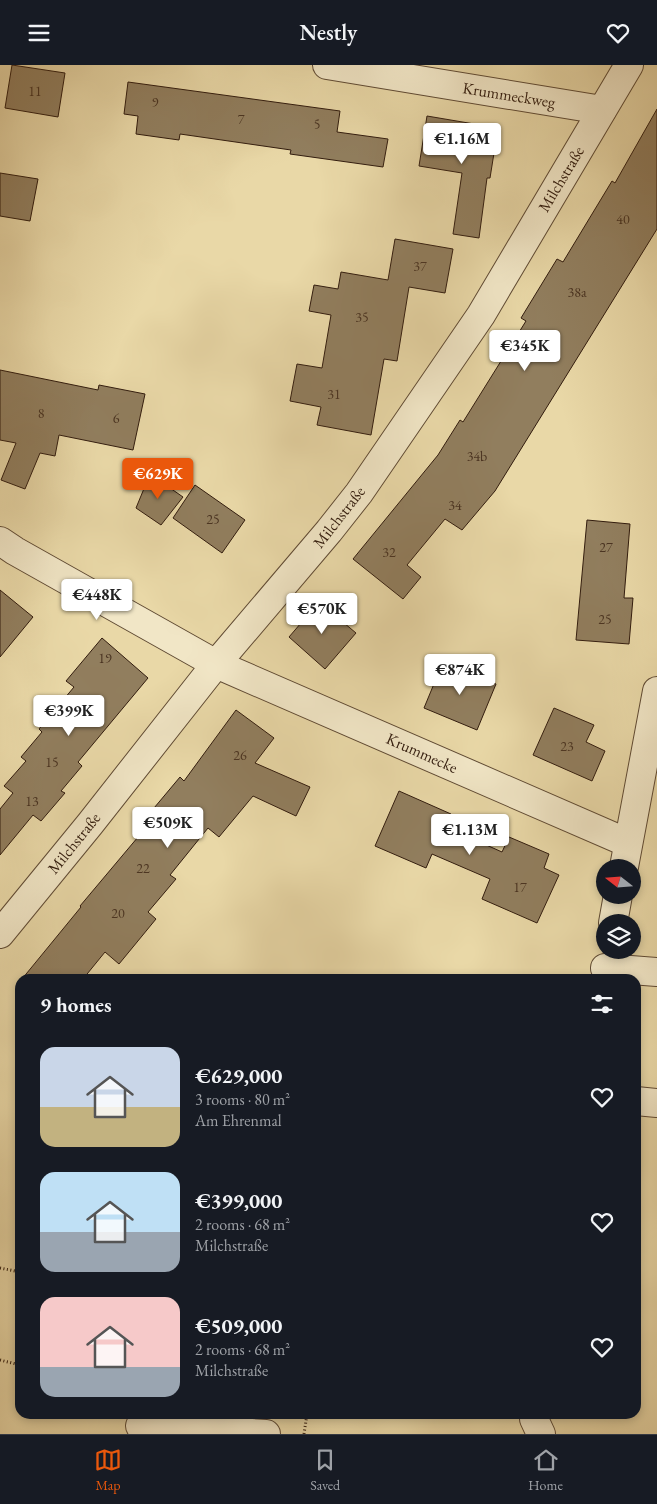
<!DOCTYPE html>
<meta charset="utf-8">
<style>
:root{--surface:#171b24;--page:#20242c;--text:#f1f3f6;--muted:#9ea1a6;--line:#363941;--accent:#ea580c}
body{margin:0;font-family:"EB Garamond",serif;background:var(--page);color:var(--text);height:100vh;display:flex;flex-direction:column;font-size:19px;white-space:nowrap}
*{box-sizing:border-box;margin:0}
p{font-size:16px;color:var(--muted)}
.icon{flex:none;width:28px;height:28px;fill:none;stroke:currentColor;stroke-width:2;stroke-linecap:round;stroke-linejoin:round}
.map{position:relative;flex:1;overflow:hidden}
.side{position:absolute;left:15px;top:909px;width:626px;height:445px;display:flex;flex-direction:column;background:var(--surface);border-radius:15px;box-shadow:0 2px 8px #0003}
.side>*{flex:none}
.needle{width:32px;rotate:287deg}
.fabs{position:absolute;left:596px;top:794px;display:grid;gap:10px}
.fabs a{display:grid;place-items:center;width:45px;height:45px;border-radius:50%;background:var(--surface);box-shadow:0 2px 8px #0003;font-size:25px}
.price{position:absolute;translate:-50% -42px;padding:0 11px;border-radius:5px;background:#fff;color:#222;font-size:16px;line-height:32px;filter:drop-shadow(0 1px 2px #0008)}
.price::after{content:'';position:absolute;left:50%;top:30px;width:15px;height:11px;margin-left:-8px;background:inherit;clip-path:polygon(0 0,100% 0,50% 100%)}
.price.current{background:var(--accent);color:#fff}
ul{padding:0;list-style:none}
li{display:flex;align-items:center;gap:15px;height:125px;padding:0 25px}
li span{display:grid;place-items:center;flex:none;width:140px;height:100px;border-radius:15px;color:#555}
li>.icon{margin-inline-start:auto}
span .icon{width:60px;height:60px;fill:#fffc;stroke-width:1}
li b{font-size:21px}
h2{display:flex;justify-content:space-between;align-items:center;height:60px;padding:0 25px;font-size:21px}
header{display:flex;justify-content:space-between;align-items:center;height:65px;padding:0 25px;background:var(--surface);font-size:22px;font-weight:600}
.menu{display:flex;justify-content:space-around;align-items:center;height:70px;border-top:1px solid var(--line);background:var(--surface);font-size:14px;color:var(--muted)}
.menu a{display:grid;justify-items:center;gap:2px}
.menu .current{color:var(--accent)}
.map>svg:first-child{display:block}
.building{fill:#917e5e;stroke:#321c0e}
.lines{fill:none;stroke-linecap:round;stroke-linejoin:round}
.minor-casing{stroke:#604b34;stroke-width:30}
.path{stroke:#321c0e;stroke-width:3;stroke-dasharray:1 2.5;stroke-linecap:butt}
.minor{stroke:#f1e6c6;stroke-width:28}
.labels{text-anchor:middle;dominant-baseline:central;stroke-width:4;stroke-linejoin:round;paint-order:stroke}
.number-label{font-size:14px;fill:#4a3422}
.street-label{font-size:16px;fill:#321c0e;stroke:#f1e6c6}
</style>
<header><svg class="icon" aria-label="menu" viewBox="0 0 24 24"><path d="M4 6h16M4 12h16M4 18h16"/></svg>Nestly<svg class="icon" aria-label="heart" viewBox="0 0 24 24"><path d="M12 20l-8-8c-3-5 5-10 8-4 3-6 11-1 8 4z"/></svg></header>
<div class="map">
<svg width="657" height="1369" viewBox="0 0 657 1369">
<rect width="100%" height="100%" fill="#e9d8a7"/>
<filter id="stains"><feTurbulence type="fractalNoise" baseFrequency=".004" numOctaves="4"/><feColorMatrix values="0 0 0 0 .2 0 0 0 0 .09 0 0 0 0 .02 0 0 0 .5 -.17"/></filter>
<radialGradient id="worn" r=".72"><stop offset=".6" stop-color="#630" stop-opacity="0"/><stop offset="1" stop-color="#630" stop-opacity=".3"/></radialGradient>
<!-- building -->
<g class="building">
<polygon points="12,0 65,8 58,52 5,43"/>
<polygon points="128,17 340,46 337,67 388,74 383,102 290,89 291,85 180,69 179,75 136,69 138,51 124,49"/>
<polygon points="657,44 657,164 495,426 462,465 445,454 407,500 421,512 403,534 353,494 438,390 460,355 463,357 526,256 521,253 557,194 563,197 612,116 615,118"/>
<polygon points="427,51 498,63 490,113 487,113 479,173 453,169 462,108 419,101"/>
<polygon points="0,108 38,114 30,156 0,151"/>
<polygon points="395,174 453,184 445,228 409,222 397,296 384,294 371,370 317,360 321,342 290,336 297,299 322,303 331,250 309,246 314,220 338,224 341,207 388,215"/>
<polygon points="0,305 98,325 99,320 145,329 133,385 59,370 55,391 40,388 25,424 1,415 16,378 0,375"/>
<polygon points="150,409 183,432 161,460 136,443"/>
<polygon points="195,420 245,455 222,488 173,453"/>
<polygon points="587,455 630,459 624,533 633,533 629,579 576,575"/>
<polygon points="0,525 33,552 0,592"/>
<polygon points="319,537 356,568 325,604 289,572"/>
<polygon points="102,573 148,613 78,697 82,701 61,726 65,728 41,756 33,750 0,790 0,744 13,728 4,721 26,696 21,692 42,667 39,664 74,622 66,616"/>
<polygon points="443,597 496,619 477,665 424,643"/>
<polygon points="554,643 594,660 586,677 605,686 592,716 533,690"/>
<polygon points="236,645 274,673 255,698 310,722 296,751 253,731 219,772 208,763 170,810 176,814 148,847 156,854 119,899 105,887 83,914 22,914 81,842 80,841 154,753 149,749 180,712 184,716"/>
<polygon points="399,726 451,749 446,762 502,787 509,772 549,789 544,803 559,810 537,858 482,834 490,814 432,789 426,803 375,781"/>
</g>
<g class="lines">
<!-- minor casing -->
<g class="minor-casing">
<g id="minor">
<polyline points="327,0 602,45"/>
<polyline points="0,476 15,486 216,599 628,778"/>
<polyline points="624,802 657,626"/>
<polyline points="613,858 618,830"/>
<polyline points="0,869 90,759 216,599 329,466 359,428 481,250 629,0"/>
<polyline points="605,903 657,907"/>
<polyline points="636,1036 657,1038"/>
<polyline points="534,1349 534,1354 541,1369"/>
<polyline points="140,1361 266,1369"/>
</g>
</g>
<!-- path -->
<g class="path">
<polyline points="0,1203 20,1207"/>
<polyline points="0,1295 20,1300"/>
<polyline points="304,1369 307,1349"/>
</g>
<!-- minor -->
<use href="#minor" class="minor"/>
</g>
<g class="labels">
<!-- number labels -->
<g class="number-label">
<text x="35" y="26">11</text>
<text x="155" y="37">9</text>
<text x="241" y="54">7</text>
<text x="317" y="59">5</text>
<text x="623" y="154">40</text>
<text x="420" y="201">37</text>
<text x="577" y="227">38a</text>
<text x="362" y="252">35</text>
<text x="334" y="329">31</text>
<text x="41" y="348">8</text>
<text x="116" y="353">6</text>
<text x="477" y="391">34b</text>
<text x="455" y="440">34</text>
<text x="213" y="454">25</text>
<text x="606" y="482">27</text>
<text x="389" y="487">32</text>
<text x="605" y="554">25</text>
<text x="105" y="593">19</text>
<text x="567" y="681">23</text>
<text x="240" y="690">26</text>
<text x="52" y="697">15</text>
<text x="32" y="736">13</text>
<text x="143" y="803">22</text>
<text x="520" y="822">17</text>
<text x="118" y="848">20</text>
</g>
<!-- street labels -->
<g class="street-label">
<text transform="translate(509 30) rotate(9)">Krummeckweg</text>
<text transform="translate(561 114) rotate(-59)">Milchstraße</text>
<text transform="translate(339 452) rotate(-52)">Milchstraße</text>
<text transform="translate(422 688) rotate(24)">Krummecke</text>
<text transform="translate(74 778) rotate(-51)">Milchstraße</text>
</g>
</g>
<rect width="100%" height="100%" filter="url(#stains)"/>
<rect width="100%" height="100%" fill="url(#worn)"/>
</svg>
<div class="fabs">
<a><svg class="needle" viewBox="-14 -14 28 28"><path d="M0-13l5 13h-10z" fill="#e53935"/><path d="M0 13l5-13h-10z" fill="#9ea1a6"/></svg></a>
<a><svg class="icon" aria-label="layers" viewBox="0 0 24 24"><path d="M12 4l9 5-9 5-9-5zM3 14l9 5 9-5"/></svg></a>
</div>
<b class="price" style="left:462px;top:100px">€1.16M</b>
<b class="price" style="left:525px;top:307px">€345K</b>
<b class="price current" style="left:158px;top:435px">€629K</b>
<b class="price" style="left:97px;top:556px">€448K</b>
<b class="price" style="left:322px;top:570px">€570K</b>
<b class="price" style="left:460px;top:631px">€874K</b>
<b class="price" style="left:69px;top:672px">€399K</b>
<b class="price" style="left:168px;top:784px">€509K</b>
<b class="price" style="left:470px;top:791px">€1.13M</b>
<section class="side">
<h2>9 homes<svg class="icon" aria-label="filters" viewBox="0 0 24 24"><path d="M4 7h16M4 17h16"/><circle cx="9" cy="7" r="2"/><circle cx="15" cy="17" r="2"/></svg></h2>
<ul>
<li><span style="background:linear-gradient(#c9d6e8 60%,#c2b280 0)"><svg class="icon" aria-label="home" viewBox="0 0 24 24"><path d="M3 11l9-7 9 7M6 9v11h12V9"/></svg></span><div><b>€629,000</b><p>3 rooms · 80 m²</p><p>Am Ehrenmal</p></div><svg class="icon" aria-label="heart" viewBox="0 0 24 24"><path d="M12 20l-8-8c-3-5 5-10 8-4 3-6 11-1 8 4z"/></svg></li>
<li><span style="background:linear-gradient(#bfe0f5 60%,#9aa5b1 0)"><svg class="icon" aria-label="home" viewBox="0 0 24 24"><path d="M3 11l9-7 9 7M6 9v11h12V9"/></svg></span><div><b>€399,000</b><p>2 rooms · 68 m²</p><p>Milchstraße</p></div><svg class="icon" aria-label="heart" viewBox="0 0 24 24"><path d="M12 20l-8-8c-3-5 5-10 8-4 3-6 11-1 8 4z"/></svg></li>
<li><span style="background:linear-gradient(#f6c9c9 70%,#9aa5b1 0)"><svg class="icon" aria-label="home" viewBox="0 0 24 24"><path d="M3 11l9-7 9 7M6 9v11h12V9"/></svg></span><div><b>€509,000</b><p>2 rooms · 68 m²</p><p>Milchstraße</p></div><svg class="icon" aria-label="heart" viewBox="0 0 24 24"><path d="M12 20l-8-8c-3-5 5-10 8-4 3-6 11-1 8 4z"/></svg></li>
</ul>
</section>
</div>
<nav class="menu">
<a class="current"><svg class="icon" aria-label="map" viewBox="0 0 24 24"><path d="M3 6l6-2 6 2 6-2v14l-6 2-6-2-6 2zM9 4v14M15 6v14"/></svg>Map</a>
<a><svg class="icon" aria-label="saved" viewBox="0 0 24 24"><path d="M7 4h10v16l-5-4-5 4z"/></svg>Saved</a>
<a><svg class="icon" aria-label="home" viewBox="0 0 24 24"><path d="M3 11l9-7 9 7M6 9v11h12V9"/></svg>Home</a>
</nav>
